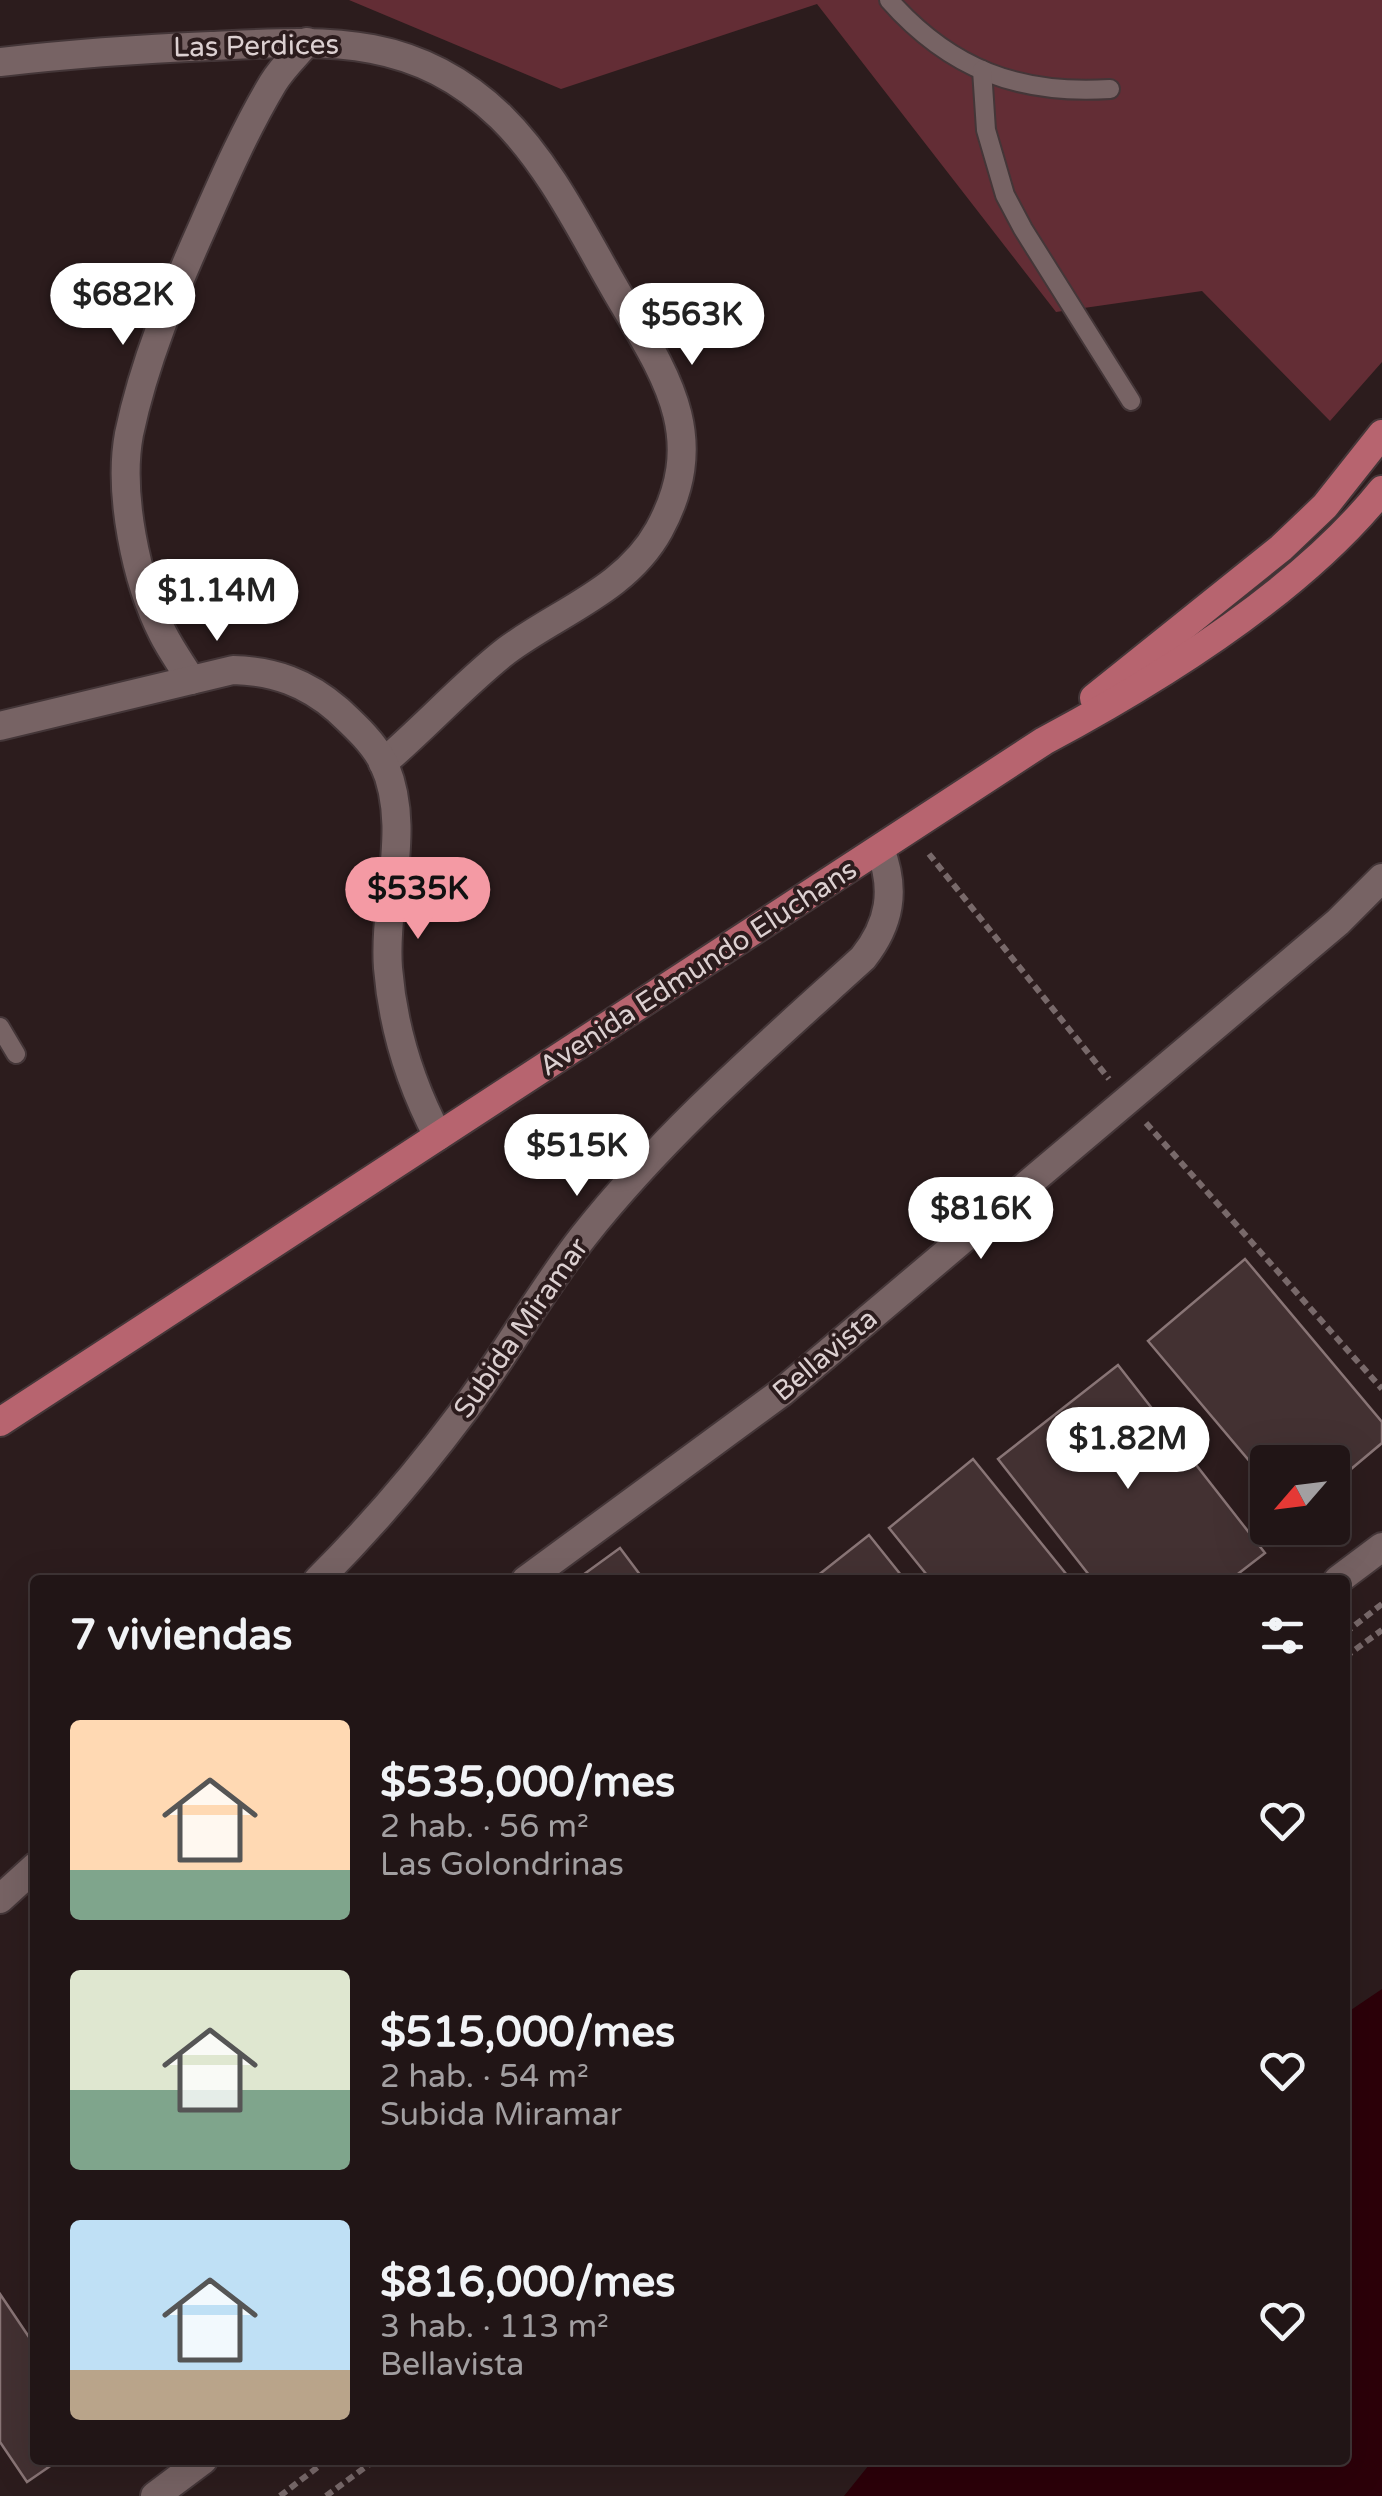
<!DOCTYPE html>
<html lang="es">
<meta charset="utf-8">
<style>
:root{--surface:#211516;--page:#291e1f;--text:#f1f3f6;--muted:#a29fa1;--line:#3e3435;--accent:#f49aa4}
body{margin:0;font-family:"Varela Round",sans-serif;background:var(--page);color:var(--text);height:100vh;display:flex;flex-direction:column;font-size:38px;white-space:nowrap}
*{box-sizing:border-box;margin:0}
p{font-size:32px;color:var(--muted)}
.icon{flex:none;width:55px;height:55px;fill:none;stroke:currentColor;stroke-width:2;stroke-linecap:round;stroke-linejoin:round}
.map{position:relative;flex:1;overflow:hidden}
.sheet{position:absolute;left:30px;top:1575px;width:1320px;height:890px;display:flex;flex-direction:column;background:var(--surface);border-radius:10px;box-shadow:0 10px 40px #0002,0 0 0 2px var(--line)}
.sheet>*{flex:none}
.needle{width:65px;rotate:242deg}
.buttons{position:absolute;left:1250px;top:1445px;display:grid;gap:20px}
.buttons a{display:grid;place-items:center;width:100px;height:100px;border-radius:10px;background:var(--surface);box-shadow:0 10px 40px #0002,0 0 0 2px var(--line);font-size:50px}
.price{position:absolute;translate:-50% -85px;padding:0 22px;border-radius:35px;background:#fff;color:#222;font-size:32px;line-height:65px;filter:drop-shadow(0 2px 5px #0008)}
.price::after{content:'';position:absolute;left:50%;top:60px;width:30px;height:22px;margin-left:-15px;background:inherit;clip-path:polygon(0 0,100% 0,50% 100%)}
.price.on{background:var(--accent);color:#111}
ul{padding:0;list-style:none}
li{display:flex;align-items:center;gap:30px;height:250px;padding:0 40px}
li span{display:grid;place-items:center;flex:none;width:280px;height:200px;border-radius:10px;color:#555}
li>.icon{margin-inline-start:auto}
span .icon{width:120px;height:120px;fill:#fffc;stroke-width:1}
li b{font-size:42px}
h2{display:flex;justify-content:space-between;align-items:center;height:120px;padding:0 40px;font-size:42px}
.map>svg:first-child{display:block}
.green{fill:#632d35}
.water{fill:#2c0009}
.building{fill:#433132;stroke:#897576;stroke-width:2.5}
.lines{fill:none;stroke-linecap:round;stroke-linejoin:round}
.service-casing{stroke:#443638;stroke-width:22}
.minor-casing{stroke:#443638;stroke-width:32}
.secondary-casing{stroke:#443638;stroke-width:32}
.primary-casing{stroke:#443638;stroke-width:32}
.path{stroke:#78696a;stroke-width:6;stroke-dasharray:8 5;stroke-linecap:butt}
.service{stroke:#776364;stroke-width:18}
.minor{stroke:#776364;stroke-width:28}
.secondary{stroke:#776364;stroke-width:28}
.primary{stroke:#b7646f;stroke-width:28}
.labels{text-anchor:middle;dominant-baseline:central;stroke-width:8;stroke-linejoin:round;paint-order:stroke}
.street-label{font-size:28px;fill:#dcd0d1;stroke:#2c1c1d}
</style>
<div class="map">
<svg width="1382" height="2496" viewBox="0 0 1382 2496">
<rect width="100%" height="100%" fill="#2c1c1d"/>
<!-- green -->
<polygon class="green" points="349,0 1382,0 1382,362 1330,421 1202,291 1056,312 817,4 561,89"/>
<!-- water -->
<polygon class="water" points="1382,1989 1382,2496 844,2496 873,2460 1345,2460 1345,2014"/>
<!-- building -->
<g class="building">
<polygon points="1245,1259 1382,1422 1382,1443 1332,1485 1332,1462 1268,1462 1268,1483 1148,1341"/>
<polygon points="1118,1365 1265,1553 1230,1580 1093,1580 998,1459"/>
<polygon points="973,1459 1071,1580 931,1580 889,1528"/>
<polygon points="869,1535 905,1580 812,1580"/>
<polygon points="620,1548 644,1580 576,1580"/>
<polygon points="0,2294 35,2346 35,2460 59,2460 27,2482 0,2442"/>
</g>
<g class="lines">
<!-- service casing -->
<g class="service-casing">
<g id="service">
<path d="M889 0C950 69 1019 95 1110 89"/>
<polyline points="982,70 986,130 1005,195 1023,229 1131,401"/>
<polyline points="0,1027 16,1054"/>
</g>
</g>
<!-- minor casing -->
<g class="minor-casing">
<g id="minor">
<path d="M0 62C70 54 140 49 211 46 323 41 413 32 501 117 554 169 587 243 625 306 671 383 707 442 659 530 626 590 558 612 506 651 465 683 424 728 383 763"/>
<path d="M191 680C182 665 171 650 163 634 136 581 118 493 129 434 144 362 173 293 203 226 224 178 246 128 273 83 282 68 296 55 307 42"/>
<path d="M0 726 233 670C274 671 307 683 338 710 354 725 373 742 383 762 413 825 383 902 388 968 393 1029 410 1083 438 1136"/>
<path d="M318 1580C370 1528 418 1472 462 1413 505 1356 539 1293 583 1237 665 1133 765 1047 863 958 890 924 896 890 880 849"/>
<polyline points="526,1580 782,1392 1338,922 1382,878"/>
<polyline points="0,1899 35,1867"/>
</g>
</g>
<!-- secondary casing -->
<g class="secondary-casing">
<g id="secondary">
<polyline points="1338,1580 1382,1547"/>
<polyline points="155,2496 203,2460"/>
</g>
</g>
<!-- primary casing -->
<g class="primary-casing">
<g id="primary">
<polyline points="1094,698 1281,548 1325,506 1382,434"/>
<path d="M0 1422 1044 741C1158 680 1301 591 1382 490"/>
</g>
</g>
<!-- path -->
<g class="path">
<polyline points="929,854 1109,1079"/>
<polyline points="1146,1123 1382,1389"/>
<polyline points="1345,1633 1382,1604"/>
<polyline points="1345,1657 1382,1630"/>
<polyline points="280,2496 327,2460"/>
<polyline points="326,2496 375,2460"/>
</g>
<!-- service -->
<use href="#service" class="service"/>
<!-- minor -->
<use href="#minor" class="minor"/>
<!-- secondary -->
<use href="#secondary" class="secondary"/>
<!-- primary -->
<use href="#primary" class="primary"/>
</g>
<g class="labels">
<!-- street labels -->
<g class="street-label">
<text transform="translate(256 46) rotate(-1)">Las Perdices</text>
<text transform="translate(698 968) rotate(-33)">Avenida Edmundo Eluchans</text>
<text transform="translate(521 1328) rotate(-55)">Subida Miramar</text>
<text transform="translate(825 1355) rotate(-40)">Bellavista</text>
</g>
</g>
</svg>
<div class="buttons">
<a><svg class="needle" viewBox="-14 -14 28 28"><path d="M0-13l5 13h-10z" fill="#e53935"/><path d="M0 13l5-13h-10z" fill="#a29fa1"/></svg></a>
</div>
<b class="price" style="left:123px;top:348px">$682K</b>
<b class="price" style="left:692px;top:368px">$563K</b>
<b class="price" style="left:217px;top:644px">$1.14M</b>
<b class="price on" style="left:418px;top:942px">$535K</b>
<b class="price" style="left:577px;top:1199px">$515K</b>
<b class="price" style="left:981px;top:1262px">$816K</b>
<b class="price" style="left:1128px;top:1492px">$1.82M</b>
<section class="sheet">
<h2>7 viviendas<svg class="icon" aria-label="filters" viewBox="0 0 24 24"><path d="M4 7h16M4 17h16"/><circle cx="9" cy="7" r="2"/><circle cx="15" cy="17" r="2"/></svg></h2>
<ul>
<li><span style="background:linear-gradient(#ffd9b3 75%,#7fa58c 0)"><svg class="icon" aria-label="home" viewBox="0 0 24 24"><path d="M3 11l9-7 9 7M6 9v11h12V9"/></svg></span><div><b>$535,000/mes</b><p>2 hab. · 56 m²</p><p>Las Golondrinas</p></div><svg class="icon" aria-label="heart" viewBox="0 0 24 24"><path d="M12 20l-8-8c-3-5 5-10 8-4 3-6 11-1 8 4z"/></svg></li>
<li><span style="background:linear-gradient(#dfe7d0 60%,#7fa58c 0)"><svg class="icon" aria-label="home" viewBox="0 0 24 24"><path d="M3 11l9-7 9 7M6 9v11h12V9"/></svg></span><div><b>$515,000/mes</b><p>2 hab. · 54 m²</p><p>Subida Miramar</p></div><svg class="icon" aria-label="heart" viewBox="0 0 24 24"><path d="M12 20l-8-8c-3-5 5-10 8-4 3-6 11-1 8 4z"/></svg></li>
<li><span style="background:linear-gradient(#bfe0f5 75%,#b9a48a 0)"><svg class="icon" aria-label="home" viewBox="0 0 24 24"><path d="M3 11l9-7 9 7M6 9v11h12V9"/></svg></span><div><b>$816,000/mes</b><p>3 hab. · 113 m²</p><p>Bellavista</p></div><svg class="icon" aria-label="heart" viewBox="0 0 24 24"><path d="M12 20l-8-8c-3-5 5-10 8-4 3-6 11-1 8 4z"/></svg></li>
</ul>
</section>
</div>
